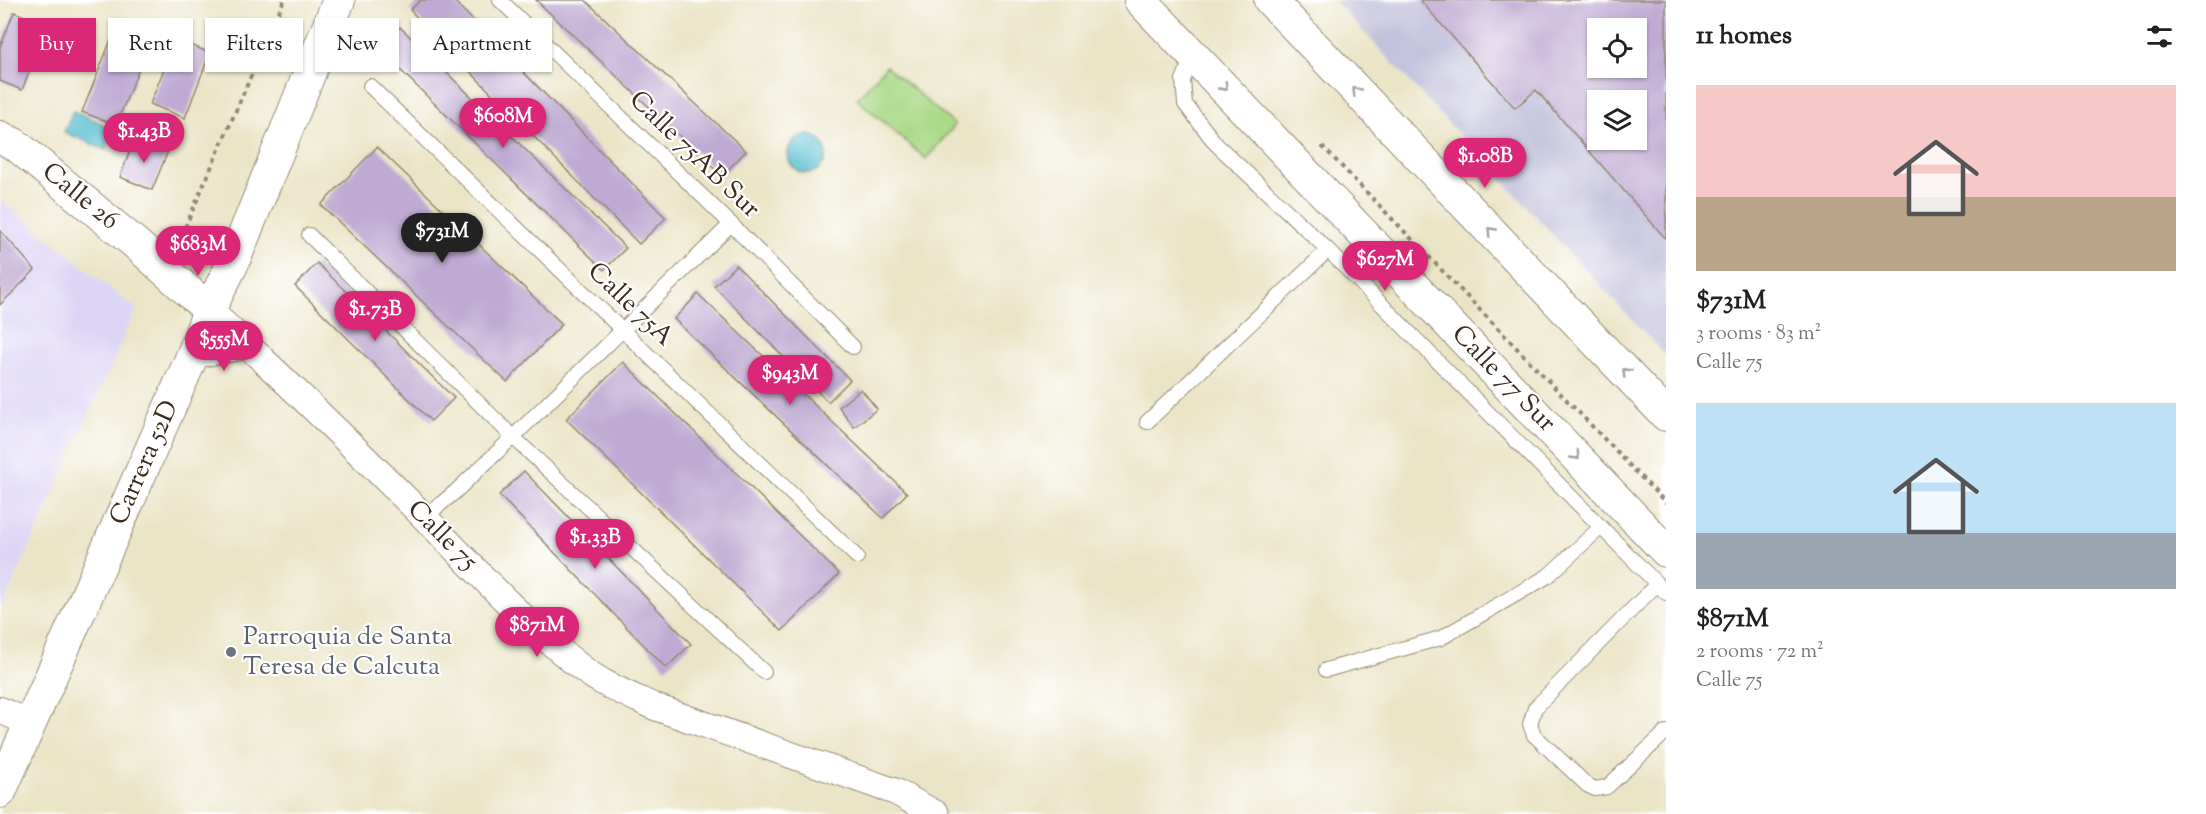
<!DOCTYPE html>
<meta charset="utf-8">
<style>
:root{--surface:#fff;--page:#f6f6f6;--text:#202124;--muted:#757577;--accent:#db2777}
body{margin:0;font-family:"Sorts Mill Goudy",serif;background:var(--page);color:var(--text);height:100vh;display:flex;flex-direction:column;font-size:22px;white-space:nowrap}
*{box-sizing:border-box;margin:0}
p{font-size:20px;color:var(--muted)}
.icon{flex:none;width:33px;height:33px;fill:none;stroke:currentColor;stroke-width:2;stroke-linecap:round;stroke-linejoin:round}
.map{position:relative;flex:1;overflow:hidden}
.sheet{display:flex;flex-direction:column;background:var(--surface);width:540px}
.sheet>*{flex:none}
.guide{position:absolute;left:18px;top:18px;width:570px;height:54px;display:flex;gap:12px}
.buttons{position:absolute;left:1587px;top:18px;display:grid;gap:12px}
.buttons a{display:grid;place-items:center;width:60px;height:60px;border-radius:0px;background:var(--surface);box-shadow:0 2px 4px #0004;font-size:30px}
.price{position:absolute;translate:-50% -51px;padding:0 14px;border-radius:21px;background:var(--accent);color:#fff;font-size:20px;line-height:39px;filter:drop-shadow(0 2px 3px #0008)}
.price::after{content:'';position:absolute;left:50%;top:36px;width:18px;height:14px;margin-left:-9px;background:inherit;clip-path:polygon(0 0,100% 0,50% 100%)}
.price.active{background:#222;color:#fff}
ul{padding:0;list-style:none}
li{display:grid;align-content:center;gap:12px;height:318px;padding:0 30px}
li span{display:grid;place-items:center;height:186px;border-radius:0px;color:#555}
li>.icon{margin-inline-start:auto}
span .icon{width:108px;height:108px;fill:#fffc;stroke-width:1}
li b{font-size:26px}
h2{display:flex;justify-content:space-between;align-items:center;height:72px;padding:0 30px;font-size:26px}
.tag{padding:0 21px;border-radius:0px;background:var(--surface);box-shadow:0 2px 4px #0004;font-size:21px;line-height:54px}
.tag.active{background:var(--accent);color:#fff}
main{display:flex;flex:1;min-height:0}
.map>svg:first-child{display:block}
.built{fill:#ddd5f6}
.industrial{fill:#c2c1dc;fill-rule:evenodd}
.green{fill:#aada88;stroke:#728253;stroke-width:1.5}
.water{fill:#52bccf;stroke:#467376;stroke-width:1.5}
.building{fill:#bfaad3;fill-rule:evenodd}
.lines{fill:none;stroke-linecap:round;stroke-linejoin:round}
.service-casing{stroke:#938873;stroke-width:16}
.minor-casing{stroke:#938873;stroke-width:28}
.tertiary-casing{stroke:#938873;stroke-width:34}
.path{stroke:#938873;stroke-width:4;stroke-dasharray:4.5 4.5;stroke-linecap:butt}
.service{stroke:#fff;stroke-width:14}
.minor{stroke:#fff;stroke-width:26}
.tertiary{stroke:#fff;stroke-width:32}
.oneway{stroke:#a79f9a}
.worship-dot{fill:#6b7280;stroke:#fff;stroke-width:2}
.labels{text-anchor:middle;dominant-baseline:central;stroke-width:4.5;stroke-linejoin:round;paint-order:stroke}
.street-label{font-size:26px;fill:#3b2a1e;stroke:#fff}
.worship-label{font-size:26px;fill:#5b616d;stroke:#fff;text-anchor:start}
</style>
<main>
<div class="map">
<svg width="1666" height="814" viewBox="0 0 1666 814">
<rect width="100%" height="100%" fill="#fff"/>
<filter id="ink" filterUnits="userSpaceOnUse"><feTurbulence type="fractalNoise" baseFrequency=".0167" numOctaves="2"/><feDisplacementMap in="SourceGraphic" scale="12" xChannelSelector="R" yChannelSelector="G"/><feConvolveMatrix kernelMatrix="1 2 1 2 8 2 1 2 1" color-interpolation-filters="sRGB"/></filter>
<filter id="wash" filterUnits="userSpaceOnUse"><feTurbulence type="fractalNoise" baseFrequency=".008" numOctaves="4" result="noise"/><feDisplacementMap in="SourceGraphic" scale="24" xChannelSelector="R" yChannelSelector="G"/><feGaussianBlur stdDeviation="1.35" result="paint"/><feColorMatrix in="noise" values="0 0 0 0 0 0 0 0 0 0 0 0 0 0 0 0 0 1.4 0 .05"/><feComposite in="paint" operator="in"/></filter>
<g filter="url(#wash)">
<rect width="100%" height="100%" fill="#ebe5c8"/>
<!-- built -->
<polygon class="built" points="0,199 136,309 0,612"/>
<!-- industrial -->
<path class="industrial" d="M1334 0H1666V356ZM1598 28H1636V68H1598ZM1598 100H1636V140H1598Z"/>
<!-- green -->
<polygon class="green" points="886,66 955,125 926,159 857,99"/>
<!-- water -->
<g class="water">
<polygon points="73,111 115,129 106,150 64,132"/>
<circle cx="807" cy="154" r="19"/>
</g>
<g id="blocks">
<!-- building -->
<g class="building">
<polygon points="421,0 453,0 666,218 639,244 410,10"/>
<polygon points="536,0 585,0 746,151 722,176"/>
<path d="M1420 0H1666V239L1536 90 1515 108ZM1598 28H1636V68H1598ZM1598 100H1636V140H1598Z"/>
<polygon points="14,12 48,25 22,90 0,81 0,47"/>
<polygon points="400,27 626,248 604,270 379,49"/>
<polygon points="176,39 210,53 185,118 150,104"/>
<polygon points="111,40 145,54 116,125 82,112"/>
<polygon points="135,138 168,151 152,190 120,177"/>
<polygon points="377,147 562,324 507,382 321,205"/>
<polygon points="0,230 35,270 0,305"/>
<polygon points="317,263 454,398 431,421 295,286"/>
<polygon points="736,265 850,380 828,402 714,286"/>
<polygon points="698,294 907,493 883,518 674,319"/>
<polygon points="623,362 839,574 782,631 566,419"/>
<polygon points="861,389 877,409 854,427 839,407"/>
<polygon points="524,471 691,644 666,668 499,495"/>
</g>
</g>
</g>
<g filter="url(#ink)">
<use href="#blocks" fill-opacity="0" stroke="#938873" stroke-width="1.5"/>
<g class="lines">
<!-- service casing -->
<g class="service-casing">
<g id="service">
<polyline points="500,0 731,224 853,347"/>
<polyline points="1193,56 1183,80 1185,104 1216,144 1328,250 1666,593"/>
<polyline points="370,86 857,557"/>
<polyline points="309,235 513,437 764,672"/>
<polyline points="1147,422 1328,250"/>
<polyline points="424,518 455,492 513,437 731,224"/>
<polyline points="1657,584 1535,708 1530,724 1534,735 1587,785 1595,789 1607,787 1666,732"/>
<polyline points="1326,670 1441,638 1548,576 1601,527"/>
</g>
</g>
<!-- minor casing -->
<g class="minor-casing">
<g id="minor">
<path d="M209 310C283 377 355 448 425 518 475 569 523 622 579 666 601 684 629 695 655 707L896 792 936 814"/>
<polyline points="0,710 32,724"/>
</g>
</g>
<!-- tertiary casing -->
<g class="tertiary-casing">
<g id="tertiary">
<polyline points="1140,0 1666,551"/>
<polyline points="1270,0 1666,415"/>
<polyline points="0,137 16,145 136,244 209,310"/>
<polyline points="194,352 245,343"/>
<polyline points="0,792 194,352 209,310 232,265 339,0"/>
</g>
</g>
<!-- path -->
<g class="path">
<polyline points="1322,146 1666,503"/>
<polyline points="176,243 184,230 284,0"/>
</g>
<!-- service -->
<use href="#service" class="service"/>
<!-- minor -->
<use href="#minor" class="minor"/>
<!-- tertiary -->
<use href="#tertiary" class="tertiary"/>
</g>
<!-- one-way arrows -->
<defs><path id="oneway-chevron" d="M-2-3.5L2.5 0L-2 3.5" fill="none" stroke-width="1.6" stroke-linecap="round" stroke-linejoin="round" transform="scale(1.5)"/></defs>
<g class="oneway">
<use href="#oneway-chevron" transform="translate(1224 87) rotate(46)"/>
<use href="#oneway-chevron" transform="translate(1356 91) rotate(-134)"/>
<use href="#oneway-chevron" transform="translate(1491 231) rotate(-134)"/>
<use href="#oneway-chevron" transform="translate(1626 372) rotate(-134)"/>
<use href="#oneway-chevron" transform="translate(1576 456) rotate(46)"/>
</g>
</g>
<!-- markers -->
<circle class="worship-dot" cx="231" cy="652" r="6"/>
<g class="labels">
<!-- street labels -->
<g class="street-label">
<text transform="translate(694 155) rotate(44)">Calle 75AB Sur</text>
<text transform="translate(80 197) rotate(39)">Calle 26</text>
<text transform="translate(630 305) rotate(44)">Calle 75A</text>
<text transform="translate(1503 379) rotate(46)">Calle 77 Sur</text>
<text transform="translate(145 463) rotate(-66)">Carrera 52D</text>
<text transform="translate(442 536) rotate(45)">Calle 75</text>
</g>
<!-- worship labels -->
<g class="worship-label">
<text x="243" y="637">Parroquia de Santa<tspan x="243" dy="30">Teresa de Calcuta</tspan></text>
</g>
</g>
</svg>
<div class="buttons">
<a><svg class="icon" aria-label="locate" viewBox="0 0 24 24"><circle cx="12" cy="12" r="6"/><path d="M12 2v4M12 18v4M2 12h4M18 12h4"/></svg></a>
<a><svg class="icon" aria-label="layers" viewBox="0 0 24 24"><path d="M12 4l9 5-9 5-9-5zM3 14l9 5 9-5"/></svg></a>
</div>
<b class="price" style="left:503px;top:149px">$608M</b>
<b class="price" style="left:144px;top:164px">$1.43B</b>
<b class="price" style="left:1485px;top:189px">$1.08B</b>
<b class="price active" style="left:442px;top:264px">$731M</b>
<b class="price" style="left:198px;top:277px">$683M</b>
<b class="price" style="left:1385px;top:292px">$627M</b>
<b class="price" style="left:375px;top:342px">$1.73B</b>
<b class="price" style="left:224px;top:372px">$555M</b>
<b class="price" style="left:790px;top:406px">$943M</b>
<b class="price" style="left:595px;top:570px">$1.33B</b>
<b class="price" style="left:537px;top:658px">$871M</b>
<div class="guide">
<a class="tag active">Buy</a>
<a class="tag">Rent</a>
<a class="tag">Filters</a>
<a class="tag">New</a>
<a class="tag">Apartment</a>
</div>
</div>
<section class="sheet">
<h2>11 homes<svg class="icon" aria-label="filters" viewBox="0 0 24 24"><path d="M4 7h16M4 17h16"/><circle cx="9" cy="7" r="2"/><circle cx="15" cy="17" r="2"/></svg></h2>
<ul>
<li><span style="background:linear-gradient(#f6c9c9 60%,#b9a48a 0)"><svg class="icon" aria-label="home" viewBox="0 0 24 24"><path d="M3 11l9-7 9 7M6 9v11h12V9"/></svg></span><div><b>$731M</b><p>3 rooms · 83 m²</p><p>Calle 75</p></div></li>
<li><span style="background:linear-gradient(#bfe0f5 70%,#9aa5b1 0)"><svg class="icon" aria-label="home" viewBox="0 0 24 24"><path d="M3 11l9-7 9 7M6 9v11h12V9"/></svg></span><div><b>$871M</b><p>2 rooms · 72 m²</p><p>Calle 75</p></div></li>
</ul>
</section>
</main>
